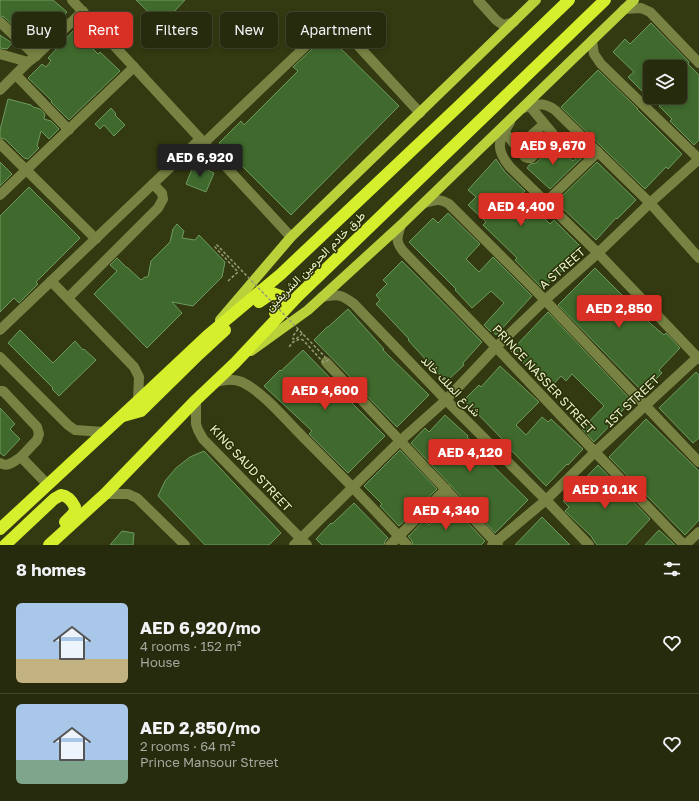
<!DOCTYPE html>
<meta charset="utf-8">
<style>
:root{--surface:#262b0d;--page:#2e3316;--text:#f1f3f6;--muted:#a4a79d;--line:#42472e;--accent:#d93025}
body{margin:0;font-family:"Golos Text",Vazirmatn,sans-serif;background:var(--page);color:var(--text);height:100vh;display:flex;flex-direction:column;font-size:15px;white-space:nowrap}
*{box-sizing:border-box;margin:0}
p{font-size:13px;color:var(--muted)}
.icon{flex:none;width:22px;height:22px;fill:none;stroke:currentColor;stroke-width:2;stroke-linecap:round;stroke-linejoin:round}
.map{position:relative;height:545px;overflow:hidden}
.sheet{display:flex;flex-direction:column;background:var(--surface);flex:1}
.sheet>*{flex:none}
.guide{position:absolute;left:12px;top:12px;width:400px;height:36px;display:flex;gap:8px}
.fabs{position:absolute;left:643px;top:60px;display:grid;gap:8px}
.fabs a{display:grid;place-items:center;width:44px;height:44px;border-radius:6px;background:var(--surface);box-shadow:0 2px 6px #0003,0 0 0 1px var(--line);font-size:20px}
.price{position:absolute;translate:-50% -34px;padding:0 9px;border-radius:4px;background:var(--accent);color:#fff;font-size:13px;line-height:26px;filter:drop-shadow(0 1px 2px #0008)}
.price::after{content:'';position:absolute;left:50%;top:24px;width:12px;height:9px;margin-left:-6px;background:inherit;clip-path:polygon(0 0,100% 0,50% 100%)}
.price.active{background:#222;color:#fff}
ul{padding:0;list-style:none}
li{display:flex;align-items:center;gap:12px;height:100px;padding:0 16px}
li+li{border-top:1px solid var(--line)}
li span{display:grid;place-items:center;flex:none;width:112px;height:80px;border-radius:6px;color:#555}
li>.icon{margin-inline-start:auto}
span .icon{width:48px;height:48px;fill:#fffc;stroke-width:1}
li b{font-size:17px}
h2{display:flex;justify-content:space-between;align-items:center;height:48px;padding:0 16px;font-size:17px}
.chip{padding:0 14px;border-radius:6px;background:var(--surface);box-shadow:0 2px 6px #0003,0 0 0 1px var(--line);font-size:14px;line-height:36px}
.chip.active{background:var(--accent);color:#fff}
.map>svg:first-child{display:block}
.building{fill:#3f692d;stroke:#6e9b5d}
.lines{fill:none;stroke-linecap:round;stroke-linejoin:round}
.path{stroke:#979e77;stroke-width:1.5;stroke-dasharray:3 2;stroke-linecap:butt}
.minor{stroke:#788343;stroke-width:10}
.major{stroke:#bbd13a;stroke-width:10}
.highway{stroke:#d5ef2d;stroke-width:12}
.path-bridge{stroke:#979e77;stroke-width:1.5;stroke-dasharray:3 2;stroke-linecap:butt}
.labels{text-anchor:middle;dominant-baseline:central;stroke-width:3;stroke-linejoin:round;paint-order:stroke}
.street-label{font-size:12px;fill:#eaf2cc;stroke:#292f05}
</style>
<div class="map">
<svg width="699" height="545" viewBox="0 0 699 545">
<rect width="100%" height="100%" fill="#333911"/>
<!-- building -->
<g class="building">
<polygon points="0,0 53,0 67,12 36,47 4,17 0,16"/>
<polygon points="136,0 185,0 171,15 173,17 164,27"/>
<polygon points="651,23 689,62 688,64 699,75 699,140 694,145 670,121 672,119 659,106 660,105 652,97 680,97 680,67 650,67 650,91 646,95 628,77 634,72 613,52 625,39 630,44"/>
<polygon points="74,30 98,54 100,52 120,71 69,120 51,102 52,101 28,78 42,64 46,67 51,61 48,58"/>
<polygon points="0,35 12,43 7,49 0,48"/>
<polygon points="327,35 399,106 291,215 219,143 241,121 244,125 298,71 293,67"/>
<polygon points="598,70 638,109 637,109 682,154 668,169 666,167 645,189 561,107"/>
<polygon points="8,99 31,105 33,107 40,109 45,114 44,119 51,121 59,129 49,139 41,131 37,146 39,148 28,159 24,158 5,139 0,138 0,130"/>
<polygon points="111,108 116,114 115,115 125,125 114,136 104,125 100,129 95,124"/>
<polygon points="554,144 573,161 580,153 584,156 550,189 527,168 530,164 536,163"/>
<polygon points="496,159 505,172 525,191 508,208 524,223 537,211 550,224 554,220 580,246 561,266 564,269 543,289 515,260 517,258 483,225 486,222 468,205 476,197 468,190"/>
<polygon points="0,162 12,174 0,186"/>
<polygon points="597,162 636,200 617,219 616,218 596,240 556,202"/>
<polygon points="194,164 214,173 206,192 186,184"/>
<polygon points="29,187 80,238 36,282 38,284 19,303 14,298 0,312 0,216"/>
<polygon points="448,213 480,244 466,259 479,272 493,257 532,296 496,335 492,331 491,332 484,325 504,303 491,291 472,308 455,290 456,289 409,242 433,218 438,223"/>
<polygon points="177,224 184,231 182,238 195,240 199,235 225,262 222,277 193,306 172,302 182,313 147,348 94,294 117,271 110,265 117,258 126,267 128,268 141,280 145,277 148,277 151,261 170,242 173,229"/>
<polygon points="402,261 482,342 463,363 464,365 446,382 408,340 409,339 376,304 380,300 376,295 387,284 383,280"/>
<polygon points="595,268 651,324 664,335 666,333 680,348 659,370 662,373 643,392 558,305"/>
<polygon points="348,309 384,349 383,350 429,395 397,427 358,387 359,386 314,340 327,327 328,327"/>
<polygon points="548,312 632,401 617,416 618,417 594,442 582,429 604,406 572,374 566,381 561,376 551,387 532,369 531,370 511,351"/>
<polygon points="20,330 53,363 75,341 83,350 84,349 96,360 59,396 52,389 53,388 8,343"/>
<polygon points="303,350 341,389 339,390 385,436 348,473 309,434 312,431 264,386 280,370 281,371"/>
<polygon points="500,366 539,402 516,425 526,435 542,417 548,422 551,419 583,449 568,465 567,464 546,486 509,448 510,447 464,400 479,385 481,387"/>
<polygon points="696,372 699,375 699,438 693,443 659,408"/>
<polygon points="0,408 15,424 10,429 20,439 4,456 0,453"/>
<polygon points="445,415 468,436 467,437 485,454 483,456 528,500 495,533 411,443 425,428 429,432"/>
<polygon points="646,419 699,471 699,520 685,535 609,457"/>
<polygon points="400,450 437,489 399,526 380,506 382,504 364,486"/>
<polygon points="204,451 281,533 269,545 205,545 158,496 165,481 176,468 190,457"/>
<polygon points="598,465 650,519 626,545 597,545 592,538 592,537 565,511 569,507 563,501"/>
<polygon points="354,503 388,538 385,541 384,545 322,545 316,539 331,523 332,524"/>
<polygon points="450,504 485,541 481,545 413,545 412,541 408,536 409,536 424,520 429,525"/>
<polygon points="542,517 570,545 515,545"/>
<polygon points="659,530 673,543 675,545 645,545"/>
<polygon points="122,531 134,533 133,545 110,545"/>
</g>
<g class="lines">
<!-- path -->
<polyline class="path" points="298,329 293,336 293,339 296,339 303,333"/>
<!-- minor -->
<g class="minor">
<polyline points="72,0 291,237"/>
<polyline points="478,0 496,20 503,25 514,22"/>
<polyline points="624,9 641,8 650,12 699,63"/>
<polyline points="0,22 36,56"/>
<polyline points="0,54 28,62"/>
<polyline points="16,75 69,130"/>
<polyline points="0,90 28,62 36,56 83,11"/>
<path d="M523 108C538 105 542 101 555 110L650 203 699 258"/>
<path d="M510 122C498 141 495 149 510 167L598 253 699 359"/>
<polyline points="502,129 525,157 528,158 531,158 552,137 553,134 528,104"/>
<polyline points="204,143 329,24 335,24 341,27 420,113"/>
<polyline points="0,144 96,239"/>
<polyline points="518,147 544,124"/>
<polyline points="0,195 134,67"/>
<polyline points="546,202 598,152"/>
<path d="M425 203C436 200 439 198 449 204L545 300 699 462"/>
<path d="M401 225C397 237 395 241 403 251L496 347 595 452 684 545"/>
<polyline points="51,281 134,367 139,377 138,401"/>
<path d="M322 297C337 294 341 294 354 304L446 400 546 500 589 545"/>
<polyline points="68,298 158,208 163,199 162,193 153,184"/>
<polyline points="0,330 200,139"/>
<polyline points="0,357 68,425 75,430 104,432"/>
<polyline points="326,362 498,545"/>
<path d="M215 382C225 380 232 378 242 382 263 392 286 420 303 437 338 472 373 508 407 545"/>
<polyline points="0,391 3,391 37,427 39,434 37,440 21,457"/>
<polyline points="196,400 196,424 198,430 203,439 307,545"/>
<path d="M0 463C8 468 14 461 21 457L48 485"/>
<polyline points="105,494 128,494 137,498 185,545"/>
<polyline points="294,545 400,441 446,400 496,347 545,300 598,253 650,203 699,159 601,64 594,54 592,41"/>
<polyline points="390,545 446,489"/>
<polyline points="492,545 546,500 595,452 699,356"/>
<polyline points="685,545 699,532"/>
</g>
<!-- major -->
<g class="major">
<polyline points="220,320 291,237 536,0"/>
<polyline points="251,351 308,310 401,225 634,0"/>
</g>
<!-- highway -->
<g class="highway">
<polyline points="259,302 272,293 283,297 282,302 275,313"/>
<polyline points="123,416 141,411 199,354 225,330"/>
<polyline points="0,529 138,401 207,336 281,274 461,104 569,0"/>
<path d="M5 545 54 499 61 495C68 496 72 501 75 507L74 513 65 522"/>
<polyline points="49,545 105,494 196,400 235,363 298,296 605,0"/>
</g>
<!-- path-bridge -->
<polyline class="path-bridge" points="228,281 238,272 215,247 216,245 217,245 328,360 326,362 323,362 303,340 300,339 293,342 289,347"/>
</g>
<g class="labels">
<!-- street labels -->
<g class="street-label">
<text transform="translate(315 261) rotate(-45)">طرق خادم الحرمين الشريفين</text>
<text transform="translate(562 268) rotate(-41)">A STREET</text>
<text transform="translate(544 379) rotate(47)">PRINCE NASSER STREET</text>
<text transform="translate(451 386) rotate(46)">شارع الملك خالد</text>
<text transform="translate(632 401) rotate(-43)">1ST STREET</text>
<text transform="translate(251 468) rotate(47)">KING SAUD STREET</text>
</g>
</g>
</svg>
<div class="fabs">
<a><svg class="icon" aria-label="layers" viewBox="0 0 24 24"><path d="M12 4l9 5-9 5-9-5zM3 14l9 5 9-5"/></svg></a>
</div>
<b class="price" style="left:553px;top:166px">AED 9,670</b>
<b class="price active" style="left:200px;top:178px">AED 6,920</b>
<b class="price" style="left:521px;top:227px">AED 4,400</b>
<b class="price" style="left:619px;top:329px">AED 2,850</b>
<b class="price" style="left:325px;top:411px">AED 4,600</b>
<b class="price" style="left:470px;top:473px">AED 4,120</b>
<b class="price" style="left:605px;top:510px">AED 10.1K</b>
<b class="price" style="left:446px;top:531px">AED 4,340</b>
<div class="guide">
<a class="chip">Buy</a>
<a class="chip active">Rent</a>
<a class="chip">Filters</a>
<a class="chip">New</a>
<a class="chip">Apartment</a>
</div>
</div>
<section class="sheet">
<h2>8 homes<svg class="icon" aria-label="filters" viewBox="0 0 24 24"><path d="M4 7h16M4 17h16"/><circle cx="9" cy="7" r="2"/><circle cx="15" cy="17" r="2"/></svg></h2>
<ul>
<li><span style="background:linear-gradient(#a9c7e8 70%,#c2b280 0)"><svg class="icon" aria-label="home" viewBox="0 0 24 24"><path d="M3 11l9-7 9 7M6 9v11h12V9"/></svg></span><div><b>AED 6,920/mo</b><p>4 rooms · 152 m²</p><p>House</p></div><svg class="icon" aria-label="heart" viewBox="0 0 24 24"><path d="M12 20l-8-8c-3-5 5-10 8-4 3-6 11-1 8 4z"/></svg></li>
<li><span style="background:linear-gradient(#a9c7e8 70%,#7fa58c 0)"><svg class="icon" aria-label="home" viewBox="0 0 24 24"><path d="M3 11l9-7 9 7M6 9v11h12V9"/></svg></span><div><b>AED 2,850/mo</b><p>2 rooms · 64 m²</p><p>Prince Mansour Street</p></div><svg class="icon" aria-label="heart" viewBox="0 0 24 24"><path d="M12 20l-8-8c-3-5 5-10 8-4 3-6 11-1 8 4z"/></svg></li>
</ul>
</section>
